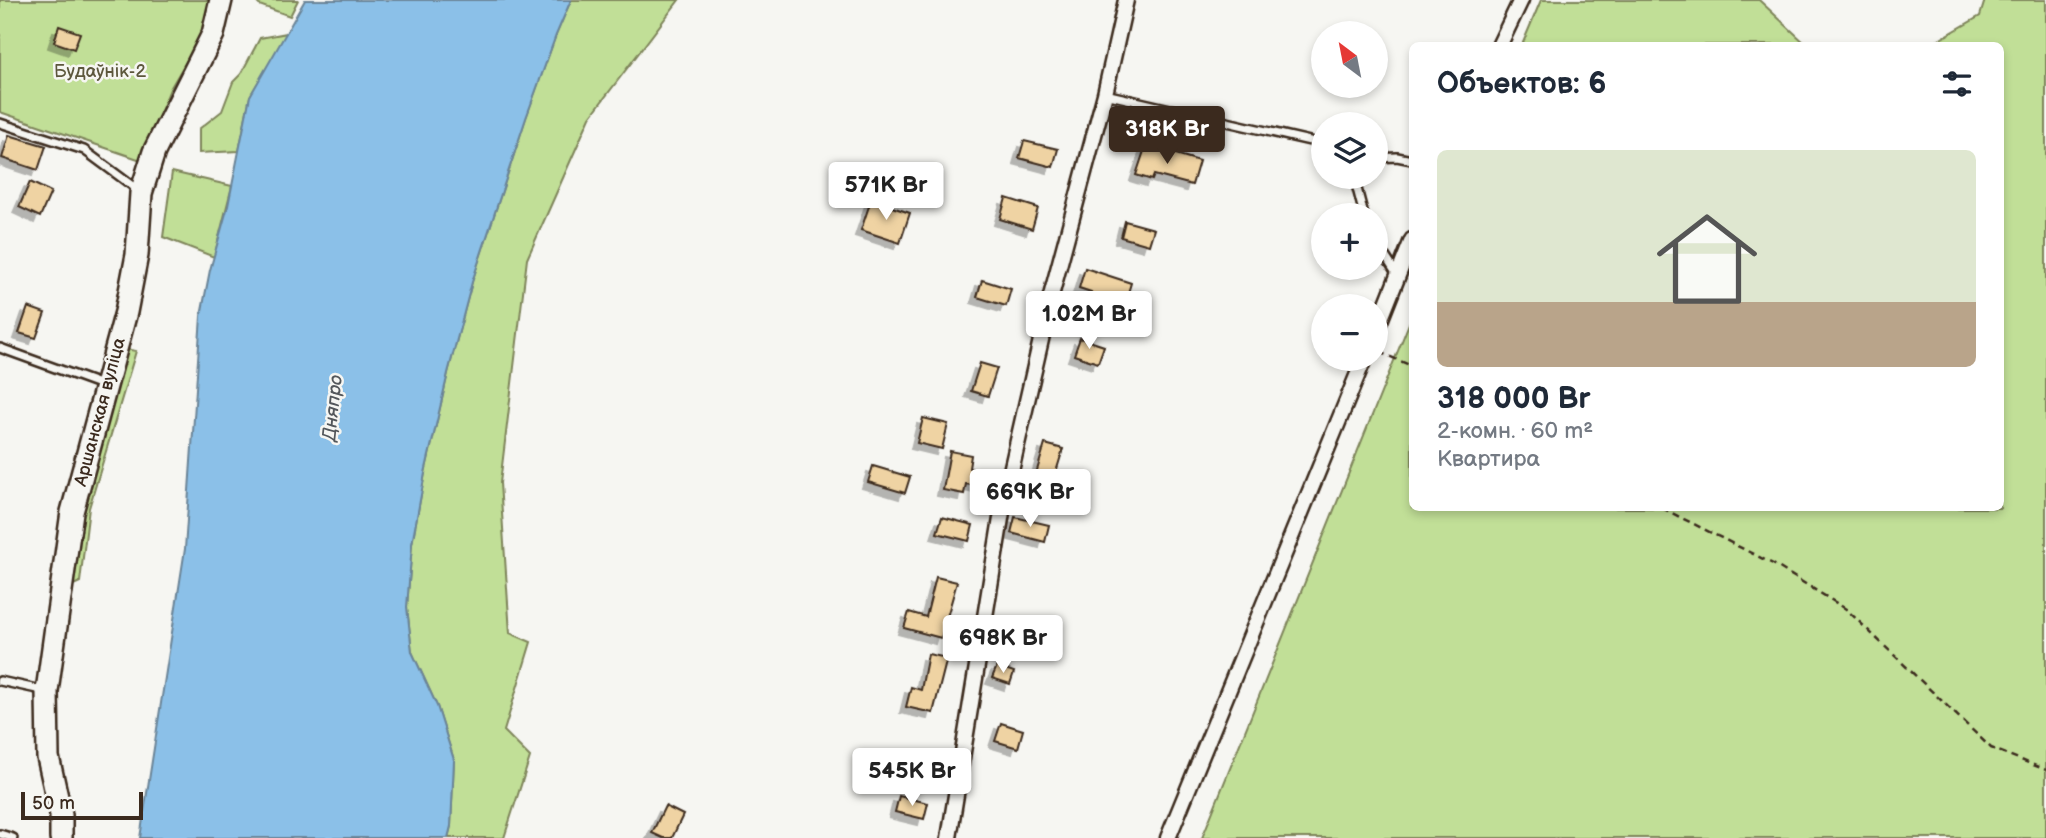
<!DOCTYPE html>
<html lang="ru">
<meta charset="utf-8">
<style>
:root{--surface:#fff;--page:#f2f2f3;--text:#1f2937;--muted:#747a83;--accent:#3b2a1e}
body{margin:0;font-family:"Balsamiq Sans",sans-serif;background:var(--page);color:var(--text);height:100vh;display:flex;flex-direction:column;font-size:26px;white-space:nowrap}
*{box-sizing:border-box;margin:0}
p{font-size:23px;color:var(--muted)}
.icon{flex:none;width:38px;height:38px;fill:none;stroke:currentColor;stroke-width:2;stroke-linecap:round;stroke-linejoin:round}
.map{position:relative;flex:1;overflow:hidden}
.side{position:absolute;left:1409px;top:42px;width:595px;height:469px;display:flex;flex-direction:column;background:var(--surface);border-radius:10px;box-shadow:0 4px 10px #0003}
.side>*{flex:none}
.needle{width:46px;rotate:328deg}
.controls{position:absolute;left:1311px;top:21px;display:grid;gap:14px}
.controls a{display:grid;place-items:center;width:77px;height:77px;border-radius:50%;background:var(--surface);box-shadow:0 4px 10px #0003;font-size:35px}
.scale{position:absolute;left:21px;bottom:18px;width:122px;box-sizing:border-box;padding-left:7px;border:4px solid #3b2a1e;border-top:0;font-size:19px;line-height:24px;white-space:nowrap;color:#3b2a1e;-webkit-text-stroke:5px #f6f6f2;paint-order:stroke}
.price{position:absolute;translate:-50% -60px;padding:0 16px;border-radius:7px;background:#fff;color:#222;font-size:23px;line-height:46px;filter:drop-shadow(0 2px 4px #0008)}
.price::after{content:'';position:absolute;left:50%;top:42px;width:21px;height:16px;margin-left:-10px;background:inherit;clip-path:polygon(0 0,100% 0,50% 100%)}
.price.current{background:var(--accent);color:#fff}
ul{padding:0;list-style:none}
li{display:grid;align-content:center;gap:14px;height:371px;padding:0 28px}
li span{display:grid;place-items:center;height:217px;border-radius:10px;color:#555}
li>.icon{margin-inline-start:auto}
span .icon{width:126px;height:126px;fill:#fffc;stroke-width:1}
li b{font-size:30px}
h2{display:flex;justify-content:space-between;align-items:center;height:84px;padding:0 28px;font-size:30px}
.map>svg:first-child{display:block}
.green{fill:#c1df97;stroke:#7e845a;stroke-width:2}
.water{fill:#8bc0e8;stroke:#6b8497;stroke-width:2}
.building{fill:#efd3a3;stroke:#3b2a1e;stroke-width:2;filter:url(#shadow)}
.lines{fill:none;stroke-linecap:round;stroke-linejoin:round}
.lane-casing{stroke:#3b2a1e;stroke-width:12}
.street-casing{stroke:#3b2a1e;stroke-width:19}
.secondary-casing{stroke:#3b2a1e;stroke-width:26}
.path{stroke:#3b2a1e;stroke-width:2.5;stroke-dasharray:7 5;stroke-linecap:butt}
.lane{stroke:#f6f6f2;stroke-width:7}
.street{stroke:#f6f6f2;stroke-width:14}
.secondary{stroke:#f6f6f2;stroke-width:21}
.labels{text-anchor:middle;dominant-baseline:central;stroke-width:5;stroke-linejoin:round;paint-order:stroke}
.park-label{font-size:18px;fill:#5c573c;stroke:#f6f6f2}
.street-label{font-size:18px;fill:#3b2a1e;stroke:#f6f6f2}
.water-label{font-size:19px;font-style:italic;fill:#53575b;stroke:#f6f6f2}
</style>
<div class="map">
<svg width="2046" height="838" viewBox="0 0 2046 838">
<defs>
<filter id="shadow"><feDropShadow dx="-6" dy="6" stdDeviation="0" flood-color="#0004"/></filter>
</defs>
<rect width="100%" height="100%" fill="#f6f6f2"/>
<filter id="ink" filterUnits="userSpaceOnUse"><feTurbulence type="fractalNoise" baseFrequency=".0143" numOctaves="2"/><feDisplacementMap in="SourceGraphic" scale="14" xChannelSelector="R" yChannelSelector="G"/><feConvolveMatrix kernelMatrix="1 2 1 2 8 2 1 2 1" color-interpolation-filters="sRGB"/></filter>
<g filter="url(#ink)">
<!-- green -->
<g class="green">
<polygon points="0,0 212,0 204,31 170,89 141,160 0,112"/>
<polygon points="255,0 298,0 290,16 259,5"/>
<polygon points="571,0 679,0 590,117 527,259 500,483 510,633 531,642 504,731 530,757 504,838 448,838 451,826 454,760 437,706 412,652 407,607 412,544 425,473 448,373 472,282 526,118 556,35"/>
<polygon points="1541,0 1759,0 1807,45 1522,45"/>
<polygon points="1985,0 2046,0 2046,838 1202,838 1412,316 1412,508 2000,508 2000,46 1930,45 1980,16"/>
<polygon points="287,33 250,96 239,151 199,153 199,129 222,111 233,82 241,74 260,38"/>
<polygon points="172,172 232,186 214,257 163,237"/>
<polygon points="125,349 136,351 89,508 80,582 69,587 79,509"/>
</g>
<!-- water -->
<polygon class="water" points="305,0 571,0 556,35 526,118 472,282 448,373 425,473 412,544 407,607 412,652 437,706 454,760 451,826 448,838 140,838 185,549 201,316 210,270 228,206 250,96"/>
<!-- building -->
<g class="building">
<polygon points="59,26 80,33 74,49 54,42"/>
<polygon points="1131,122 1161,131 1157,145 1126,135"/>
<polygon points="9,135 46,146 38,170 2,158"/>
<polygon points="1024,141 1058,149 1053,167 1019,158"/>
<polygon points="1146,145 1199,161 1192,185 1154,175 1152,180 1136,175"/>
<polygon points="30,182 51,192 40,217 19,207"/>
<polygon points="1006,198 1038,208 1032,229 1000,219"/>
<polygon points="871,200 910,213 900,243 861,230"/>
<polygon points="1125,221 1154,229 1149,245 1121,237"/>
<polygon points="1085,268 1131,283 1121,316 1087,306 1091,292 1079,288"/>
<polygon points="982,280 1011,289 1006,306 977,297"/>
<polygon points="28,307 45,313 36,338 19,333"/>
<polygon points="1080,338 1104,346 1098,363 1074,355"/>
<polygon points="980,363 997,368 988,396 971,391"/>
<polygon points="923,418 948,424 942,449 917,443"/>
<polygon points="1045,444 1063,449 1053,482 1035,477"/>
<polygon points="950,451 971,455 969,468 983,471 980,487 966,484 964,494 943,490"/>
<polygon points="873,466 910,477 905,493 868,482"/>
<polygon points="942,517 973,525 969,541 937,533"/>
<polygon points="1015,517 1049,525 1045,542 1011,533"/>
<polygon points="936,577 957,582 941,638 904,628 909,612 926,617"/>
<polygon points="928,654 947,658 933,713 906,707 911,687 921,690"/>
<polygon points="997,666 1014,672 1010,684 992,678"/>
<polygon points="1001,723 1023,730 1018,748 995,741"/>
<polygon points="899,796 928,803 924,819 895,812"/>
<polygon points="665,806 683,815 672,838 663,838 652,833"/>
</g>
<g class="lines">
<!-- lane casing -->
<g class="lane-casing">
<g id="lane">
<polyline points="1105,94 1323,144"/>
<polyline points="0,123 84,150 138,190"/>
<polyline points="1376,158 1397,157 1412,160"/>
<polyline points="1354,177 1364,215"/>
<polyline points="1376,242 1398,276"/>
<polyline points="0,348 102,385"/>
<polyline points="0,681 46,691"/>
<polyline points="0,834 13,838"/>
</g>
</g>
<!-- street casing -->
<g class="street-casing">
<g id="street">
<polyline points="1499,46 1521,0"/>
<polyline points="1376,331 1412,240"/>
<polyline points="949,838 1003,506 1051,296 1105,94 1126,0"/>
<polyline points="1168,838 1364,359"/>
</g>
</g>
<!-- secondary casing -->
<g class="secondary-casing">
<polyline id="secondary" points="61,838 61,815 48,757 47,691 72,512 126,312 137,255 141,193 154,152 213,34 221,0"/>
</g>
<!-- path -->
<g class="path">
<polyline points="1379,352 1412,366"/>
<polyline points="1662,508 1773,564 1846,609 1991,748 2046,770"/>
</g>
<!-- lane -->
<use href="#lane" class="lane"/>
<!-- street -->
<use href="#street" class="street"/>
<!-- secondary -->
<use href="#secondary" class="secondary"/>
</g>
</g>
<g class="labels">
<!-- park labels -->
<g class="park-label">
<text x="100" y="71">Будаўнік-2</text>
</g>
<!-- street labels -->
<g class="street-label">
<text transform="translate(100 412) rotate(-75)">Аршанская вуліца</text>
</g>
<!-- water labels -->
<g class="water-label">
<text transform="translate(333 408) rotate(-84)">Дняпро</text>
</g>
</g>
</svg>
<div class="controls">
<a><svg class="needle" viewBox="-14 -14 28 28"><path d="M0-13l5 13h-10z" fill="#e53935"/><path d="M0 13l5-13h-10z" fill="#747a83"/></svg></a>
<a><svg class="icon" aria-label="layers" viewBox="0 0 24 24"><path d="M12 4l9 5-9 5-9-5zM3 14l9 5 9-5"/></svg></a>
<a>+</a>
<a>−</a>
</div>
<div class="scale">50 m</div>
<b class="price current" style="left:1167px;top:166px">318K Br</b>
<b class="price" style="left:886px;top:222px">571K Br</b>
<b class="price" style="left:1089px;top:351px">1.02M Br</b>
<b class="price" style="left:1030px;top:529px">669K Br</b>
<b class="price" style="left:1003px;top:675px">698K Br</b>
<b class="price" style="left:912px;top:808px">545K Br</b>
<section class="side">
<h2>Объектов: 6<svg class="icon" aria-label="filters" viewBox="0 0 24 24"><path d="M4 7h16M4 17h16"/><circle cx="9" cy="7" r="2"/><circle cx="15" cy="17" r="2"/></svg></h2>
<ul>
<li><span style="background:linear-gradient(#dfe7d0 70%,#b9a48a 0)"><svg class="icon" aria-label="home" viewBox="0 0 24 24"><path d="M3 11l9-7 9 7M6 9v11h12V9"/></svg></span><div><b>318 000 Br</b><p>2-комн. · 60 m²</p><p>Квартира</p></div></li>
</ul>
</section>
</div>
